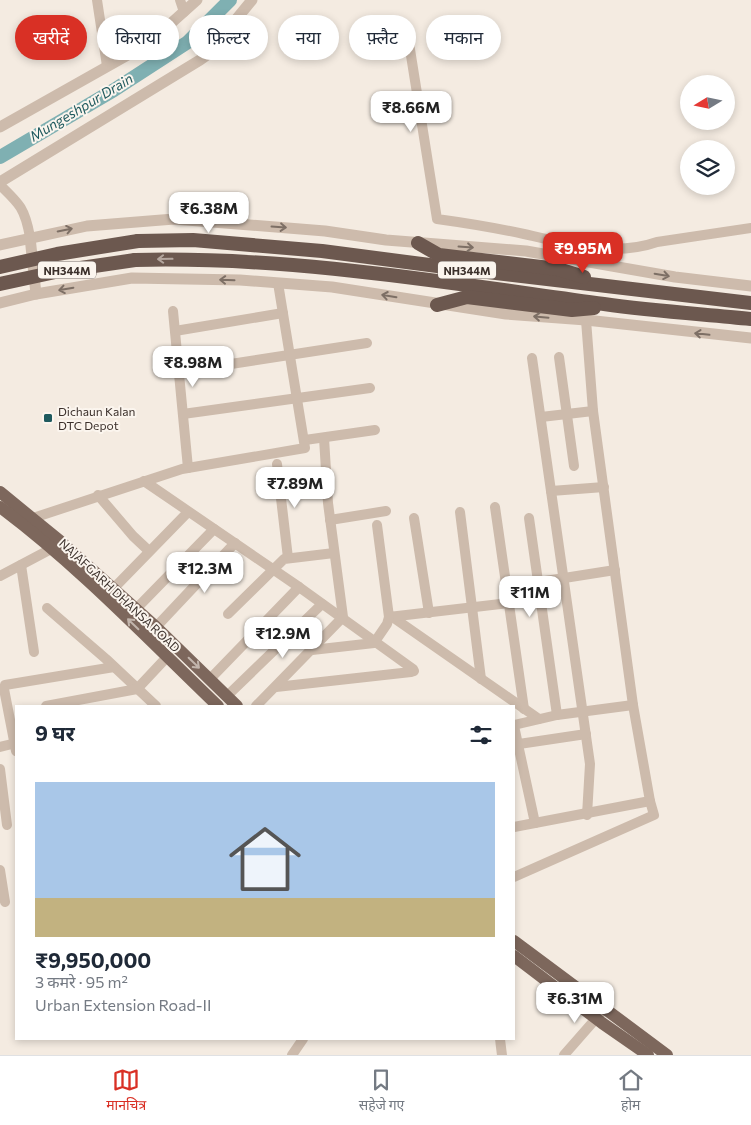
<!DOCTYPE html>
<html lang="hi">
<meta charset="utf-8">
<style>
:root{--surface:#fff;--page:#f6f6f7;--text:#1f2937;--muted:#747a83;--line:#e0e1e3;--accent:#d93025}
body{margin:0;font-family:Commissioner,"Noto Sans Devanagari",sans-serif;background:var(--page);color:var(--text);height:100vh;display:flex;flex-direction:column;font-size:19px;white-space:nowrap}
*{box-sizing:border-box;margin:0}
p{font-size:16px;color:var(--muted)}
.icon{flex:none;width:28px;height:28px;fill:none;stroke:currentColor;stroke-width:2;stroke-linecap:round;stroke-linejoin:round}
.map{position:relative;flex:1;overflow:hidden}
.panel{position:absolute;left:15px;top:705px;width:500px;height:335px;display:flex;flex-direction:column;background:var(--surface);border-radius:0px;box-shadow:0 2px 8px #0003}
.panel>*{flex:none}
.top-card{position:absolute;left:15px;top:15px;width:500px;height:45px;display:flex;gap:10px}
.needle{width:32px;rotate:260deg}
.buttons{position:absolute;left:680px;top:75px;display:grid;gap:10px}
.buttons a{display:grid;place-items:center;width:55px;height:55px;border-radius:50%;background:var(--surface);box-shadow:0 2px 8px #0003;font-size:25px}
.price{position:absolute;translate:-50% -42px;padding:0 11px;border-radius:10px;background:#fff;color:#222;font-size:16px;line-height:32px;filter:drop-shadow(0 1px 2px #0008)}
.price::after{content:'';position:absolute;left:50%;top:30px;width:15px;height:11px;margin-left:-8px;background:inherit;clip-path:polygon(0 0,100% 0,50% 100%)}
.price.current{background:var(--accent);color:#fff}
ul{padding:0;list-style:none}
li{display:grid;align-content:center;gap:10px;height:265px;padding:0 20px}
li+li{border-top:1px solid var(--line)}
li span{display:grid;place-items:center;height:155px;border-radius:0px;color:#555}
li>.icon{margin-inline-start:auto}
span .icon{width:90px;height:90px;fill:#fffc;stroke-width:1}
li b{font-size:21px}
h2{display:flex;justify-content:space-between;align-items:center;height:60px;padding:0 20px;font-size:21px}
.chip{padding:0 18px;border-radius:22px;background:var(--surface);box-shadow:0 2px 8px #0003;font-size:18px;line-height:45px}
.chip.current{background:var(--accent);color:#fff}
.dock{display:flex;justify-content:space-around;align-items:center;height:70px;border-top:1px solid var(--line);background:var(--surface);font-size:14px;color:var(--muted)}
.dock a{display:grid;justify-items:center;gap:2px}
.dock .current{color:var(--accent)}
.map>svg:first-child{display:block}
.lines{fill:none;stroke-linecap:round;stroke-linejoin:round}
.river{stroke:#7fb0b2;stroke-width:14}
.minor{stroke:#cdbbac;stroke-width:10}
.tertiary{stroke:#cdbbac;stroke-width:11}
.primary{stroke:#7d675c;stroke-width:12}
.trunk{stroke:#6c584f;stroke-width:14}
.trunk-bridge{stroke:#6c584f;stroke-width:14}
.oneway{stroke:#7d6f65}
.oneway2{stroke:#b4a69e}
.oneway3{stroke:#c2b5ac}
.poi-dot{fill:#1f5a5e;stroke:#fbf5ee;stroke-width:2}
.labels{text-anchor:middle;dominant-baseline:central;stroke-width:4;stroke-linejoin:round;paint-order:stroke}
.shield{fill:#fbf5ee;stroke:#756b66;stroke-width:1}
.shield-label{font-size:11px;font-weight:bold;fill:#3b302b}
.poi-label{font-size:12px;fill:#3b302b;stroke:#fbf5ee;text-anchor:start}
.street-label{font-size:12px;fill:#3b302b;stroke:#fbf5ee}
.water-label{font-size:14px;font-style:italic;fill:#1f5a5e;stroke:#fbf5ee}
</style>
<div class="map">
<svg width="751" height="1055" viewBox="0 0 751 1055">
<rect width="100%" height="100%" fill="#f4ebe1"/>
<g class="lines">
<!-- river -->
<polyline class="river" points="0,157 114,90 188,42 230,0"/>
<!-- minor -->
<g class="minor">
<polyline points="97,0 107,66"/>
<polyline points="180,0 184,12"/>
<polyline points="104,42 156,37"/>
<path d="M409 43 437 219C466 223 496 228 524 234 567 244 615 257 657 242L751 228"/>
<path d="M0 185C20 204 25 209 30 237"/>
<polyline points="173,311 188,468"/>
<polyline points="175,331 283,313"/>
<polyline points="559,357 574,466"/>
<polyline points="532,358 590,764 587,815"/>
<polyline points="179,372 367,343"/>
<polyline points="183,414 370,388"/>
<polyline points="541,417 593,411"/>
<polyline points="305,440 375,430"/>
<polyline points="277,464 288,558"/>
<polyline points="144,481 299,587 413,669 414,671 411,672 276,687"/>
<polyline points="551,491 604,487"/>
<polyline points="98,495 133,536 149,551"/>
<polyline points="495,507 524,709"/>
<polyline points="460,512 481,679"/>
<polyline points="414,518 429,613"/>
<polyline points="529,518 557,715"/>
<polyline points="27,520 182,469 305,448 278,283"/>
<polyline points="330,520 386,511"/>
<polyline points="21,565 34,652"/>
<polyline points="0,576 51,549 55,545"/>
<polyline points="507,587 615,570"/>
<polyline points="113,589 188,512"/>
<polyline points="47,608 106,659 156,706"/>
<polyline points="136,609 214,529"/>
<polyline points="228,614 284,559 334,553"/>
<polyline points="391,616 539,719"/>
<polyline points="389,617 509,603"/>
<polyline points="156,627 235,543"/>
<polyline points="312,650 374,643 387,624 389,617 377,525"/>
<polyline points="210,679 299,587"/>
<polyline points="227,696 322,604"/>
<polyline points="46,706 137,689 167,657"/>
<polyline points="256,706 343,617 328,503 324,438"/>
<polyline points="514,725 557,715 633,705"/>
<polyline points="514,726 535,823"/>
<polyline points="519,744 586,734"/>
<polyline points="0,747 16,743"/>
<polyline points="16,751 4,689 5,685 114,667"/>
<polyline points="0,769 7,825"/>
<polyline points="514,827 650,801 633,705 593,411 586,320"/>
<polyline points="0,870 5,902"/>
<polyline points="514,877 654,815 650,801"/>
<polyline points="500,1039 502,1055"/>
<polyline points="292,1055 303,1039"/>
<polyline points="564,1055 600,1014"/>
</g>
<!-- tertiary -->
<g class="tertiary">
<polyline points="0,127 149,43 197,0"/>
<polyline points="0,182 200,60 207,55 252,0"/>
<polyline points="30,237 36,294"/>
<polyline points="0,245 87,226 174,219 325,231 386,240 526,251 675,277 751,286"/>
<polyline points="0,303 36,294 132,278 240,280 332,287 506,314 586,320 751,338"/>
</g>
<!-- primary -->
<g class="primary">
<polyline points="0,492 60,541 156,627 237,706"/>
<path d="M0 507C79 566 148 639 218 706"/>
<polyline points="514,941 667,1055"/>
<polyline points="514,956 602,1023 648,1055"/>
</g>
<!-- trunk -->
<g class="trunk">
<polyline points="138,241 193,240 322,251 445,267 751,303"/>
<polyline points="418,243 439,255 558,269 584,277"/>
<path d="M135 260C292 256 449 283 604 304 653 311 702 314 751 319"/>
<polyline points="437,305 467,297 572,310 594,308"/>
</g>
<!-- trunk-bridge -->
<g class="trunk-bridge">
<polyline points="0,267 57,254 138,241"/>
<polyline points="0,284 60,271 135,260"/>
</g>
</g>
<!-- one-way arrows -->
<defs><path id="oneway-shaft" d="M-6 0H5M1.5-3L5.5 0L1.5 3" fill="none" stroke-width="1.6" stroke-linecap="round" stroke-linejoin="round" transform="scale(1.25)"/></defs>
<g class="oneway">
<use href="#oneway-shaft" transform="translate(279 227) rotate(4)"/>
<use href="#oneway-shaft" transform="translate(65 230) rotate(-11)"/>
<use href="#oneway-shaft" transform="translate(466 247) rotate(4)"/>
<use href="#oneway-shaft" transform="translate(662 275) rotate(10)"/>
<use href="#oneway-shaft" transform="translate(227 280) rotate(-178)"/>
<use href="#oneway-shaft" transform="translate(66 289) rotate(170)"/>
<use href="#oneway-shaft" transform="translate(389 296) rotate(-171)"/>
<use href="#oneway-shaft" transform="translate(541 317) rotate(-175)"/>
<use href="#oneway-shaft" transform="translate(702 334) rotate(-174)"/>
</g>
<use class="oneway2" href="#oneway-shaft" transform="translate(165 259) rotate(179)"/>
<g class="oneway3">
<use href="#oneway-shaft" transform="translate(133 624) rotate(-136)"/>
<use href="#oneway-shaft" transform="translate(194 663) rotate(44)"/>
</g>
<!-- markers -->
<rect class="poi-dot" x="43" y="413" width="10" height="10" rx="2.5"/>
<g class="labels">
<!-- shield labels -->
<g class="shield">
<rect x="38" y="261.5" width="58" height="17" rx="4"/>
<rect x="438" y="261.5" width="58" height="17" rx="4"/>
</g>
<g class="shield-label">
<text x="67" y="270">NH344M</text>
<text x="467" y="270">NH344M</text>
</g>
<!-- poi labels -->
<g class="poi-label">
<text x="58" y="411">Dichaun Kalan<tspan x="58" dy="14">DTC Depot</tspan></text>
</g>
<!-- street labels -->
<g class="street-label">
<text transform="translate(120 595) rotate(43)">NAJAFGARH DHANSA ROAD</text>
</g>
<!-- water labels -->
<g class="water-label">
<text transform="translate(81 107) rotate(-31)">Mungeshpur Drain</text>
</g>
</g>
</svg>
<div class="buttons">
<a><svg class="needle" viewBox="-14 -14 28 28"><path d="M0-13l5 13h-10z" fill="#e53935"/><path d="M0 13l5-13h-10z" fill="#747a83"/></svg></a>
<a><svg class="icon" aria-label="layers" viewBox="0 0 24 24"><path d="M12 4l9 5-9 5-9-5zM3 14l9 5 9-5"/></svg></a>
</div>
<b class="price" style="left:411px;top:133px">₹8.66M</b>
<b class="price" style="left:209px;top:234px">₹6.38M</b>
<b class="price current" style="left:583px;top:274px">₹9.95M</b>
<b class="price" style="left:193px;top:388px">₹8.98M</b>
<b class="price" style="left:295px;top:509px">₹7.89M</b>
<b class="price" style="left:205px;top:594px">₹12.3M</b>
<b class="price" style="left:530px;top:618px">₹11M</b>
<b class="price" style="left:283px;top:659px">₹12.9M</b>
<b class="price" style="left:575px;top:1024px">₹6.31M</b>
<div class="top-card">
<a class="chip current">खरीदें</a>
<a class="chip">किराया</a>
<a class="chip">फ़िल्टर</a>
<a class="chip">नया</a>
<a class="chip">फ़्लैट</a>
<a class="chip">मकान</a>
</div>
<section class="panel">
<h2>9 घर<svg class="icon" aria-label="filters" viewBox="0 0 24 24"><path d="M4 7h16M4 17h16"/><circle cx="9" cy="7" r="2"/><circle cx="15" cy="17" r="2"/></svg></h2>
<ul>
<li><span style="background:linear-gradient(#a9c7e8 75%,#c2b280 0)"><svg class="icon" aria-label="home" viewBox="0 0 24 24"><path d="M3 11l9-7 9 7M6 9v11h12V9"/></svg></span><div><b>₹9,950,000</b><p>3 कमरे · 95 m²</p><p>Urban Extension Road-II</p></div></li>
</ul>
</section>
</div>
<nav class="dock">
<a class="current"><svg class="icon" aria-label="map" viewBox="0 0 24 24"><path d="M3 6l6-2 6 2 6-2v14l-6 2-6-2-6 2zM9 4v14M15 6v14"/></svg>मानचित्र</a>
<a><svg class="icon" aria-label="saved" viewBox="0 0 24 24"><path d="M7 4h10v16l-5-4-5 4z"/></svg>सहेजे गए</a>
<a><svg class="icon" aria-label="home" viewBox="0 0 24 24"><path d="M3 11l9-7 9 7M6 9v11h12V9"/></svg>होम</a>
</nav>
